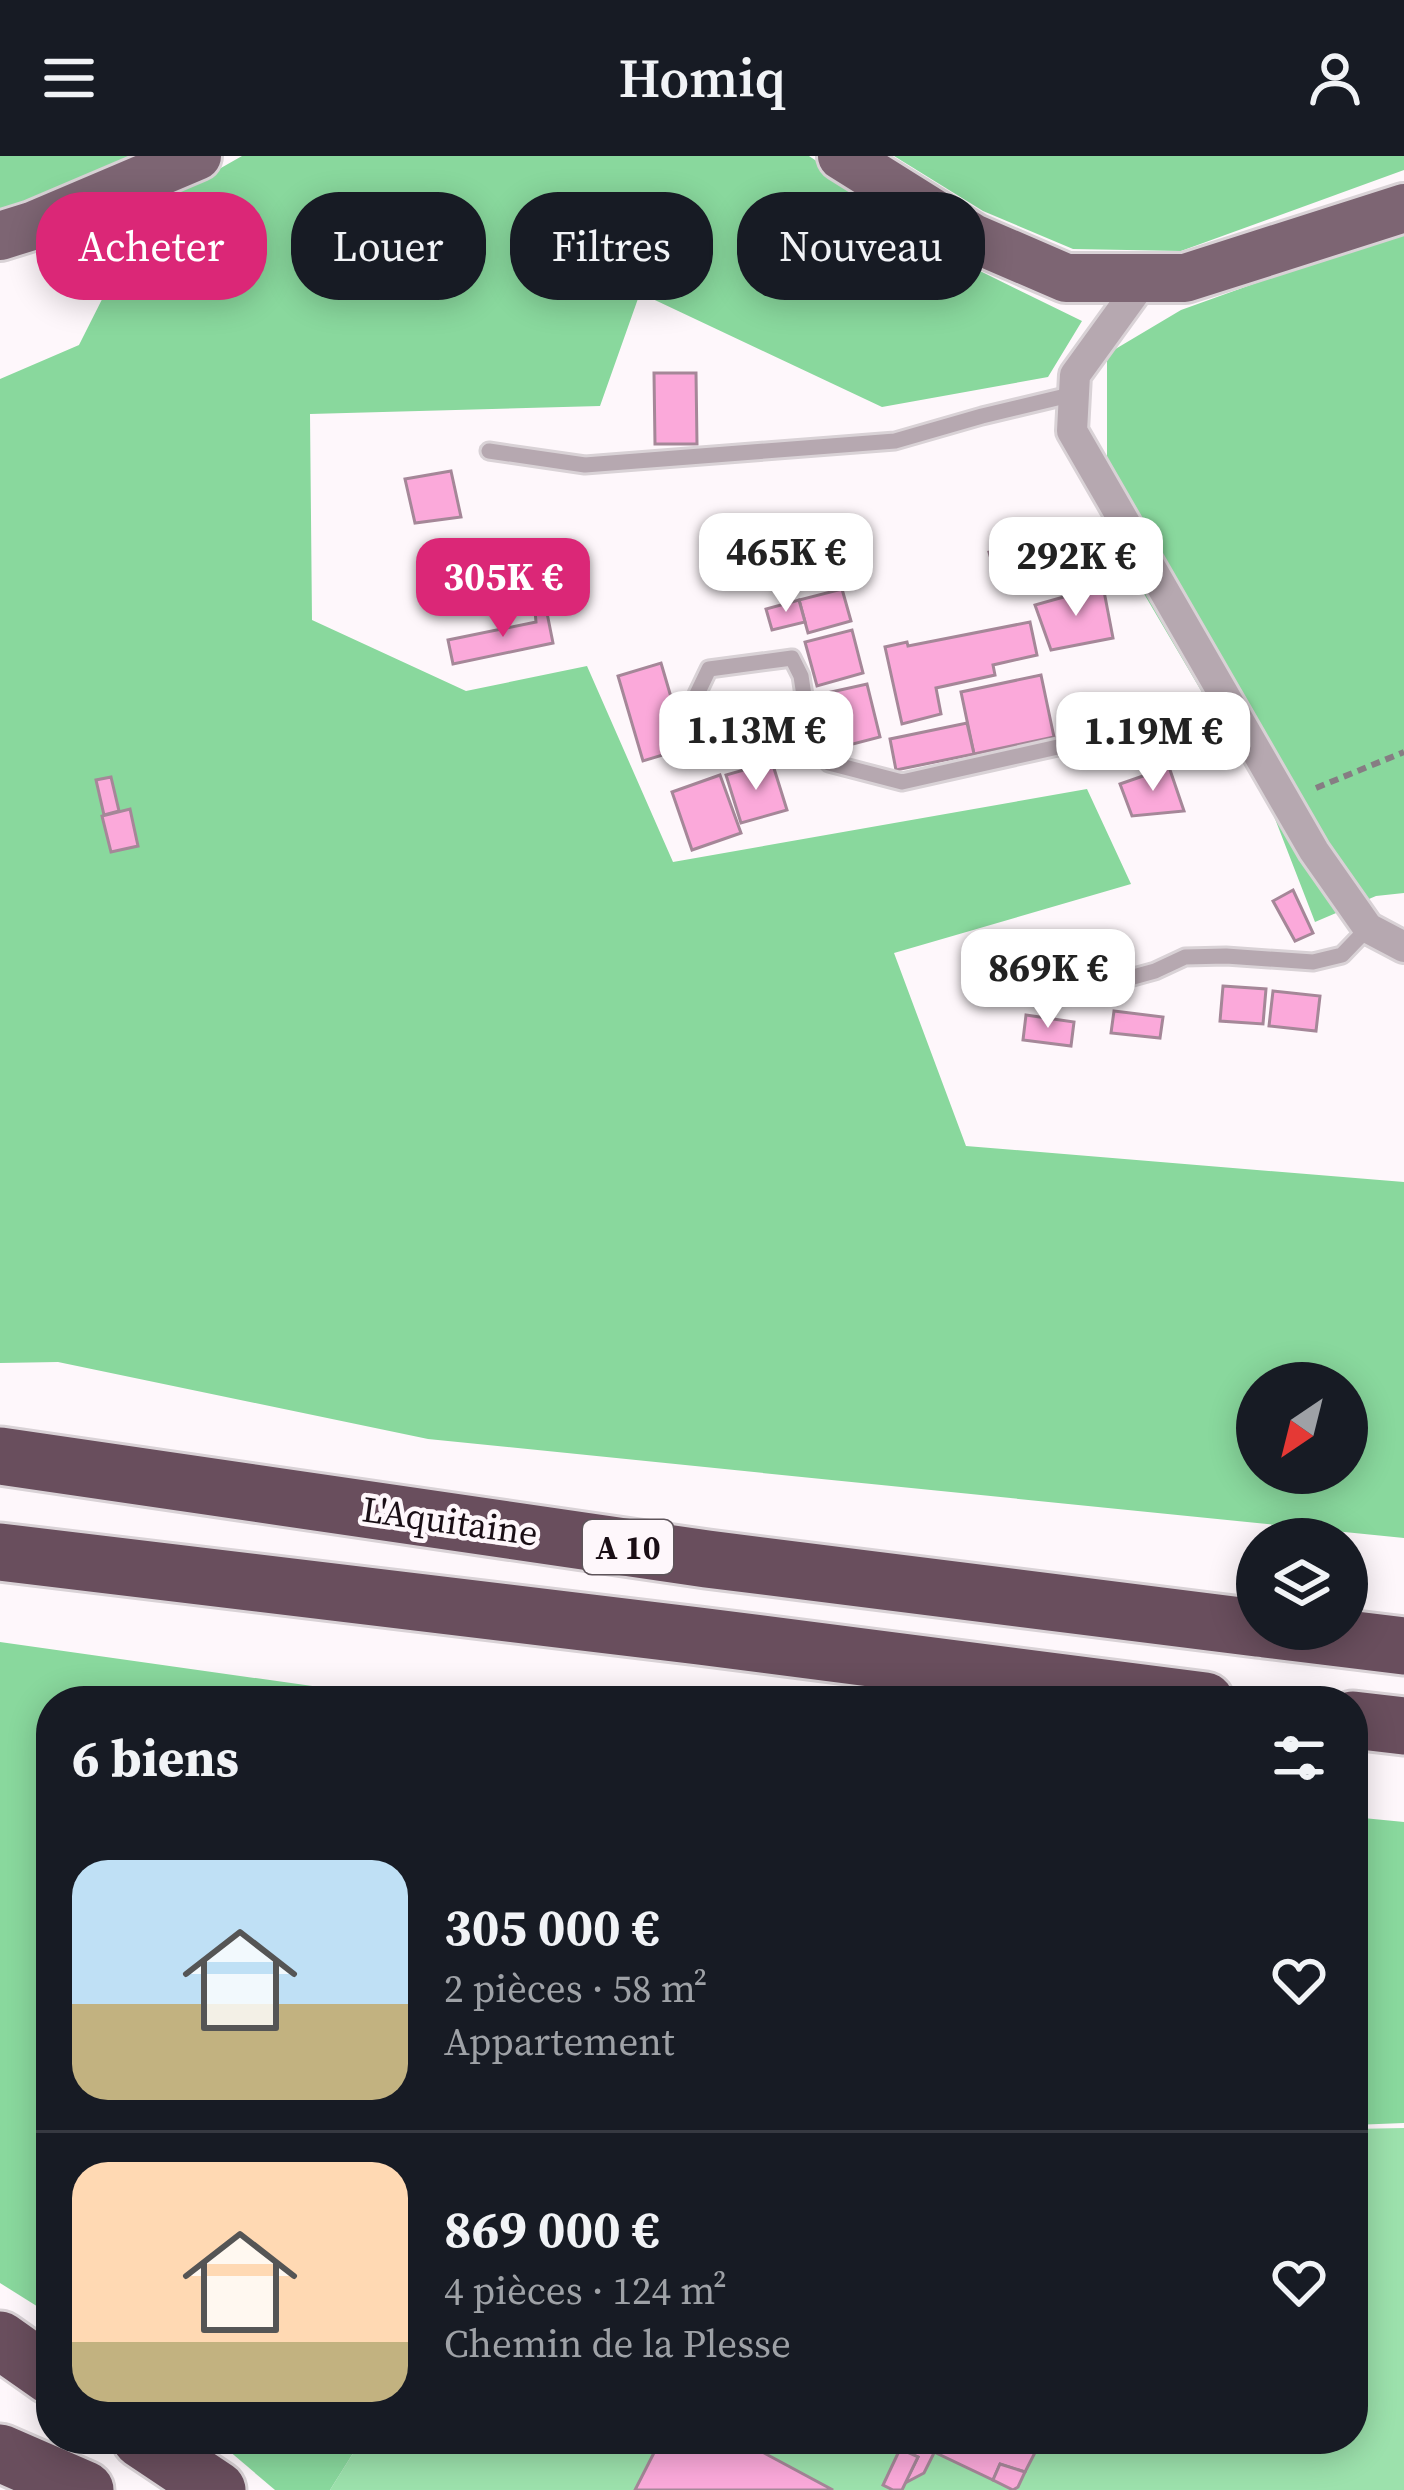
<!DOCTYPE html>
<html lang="fr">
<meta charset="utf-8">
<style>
:root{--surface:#171b24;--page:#242831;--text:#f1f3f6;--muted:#9ea1a6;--line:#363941;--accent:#db2777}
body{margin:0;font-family:"Source Serif 4",serif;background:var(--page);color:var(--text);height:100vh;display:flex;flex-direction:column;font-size:45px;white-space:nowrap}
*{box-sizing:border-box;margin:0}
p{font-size:39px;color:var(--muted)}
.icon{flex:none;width:66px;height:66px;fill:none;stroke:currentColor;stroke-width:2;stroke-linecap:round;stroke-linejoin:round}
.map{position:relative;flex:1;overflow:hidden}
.side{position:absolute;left:36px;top:1530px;width:1332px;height:768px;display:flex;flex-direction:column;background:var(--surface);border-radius:48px;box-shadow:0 6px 30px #0003}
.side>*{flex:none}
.banner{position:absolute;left:36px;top:36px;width:1332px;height:108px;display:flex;gap:24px}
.needle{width:78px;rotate:215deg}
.controls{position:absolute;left:1236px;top:1206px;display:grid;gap:24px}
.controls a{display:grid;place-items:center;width:132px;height:132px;border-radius:50%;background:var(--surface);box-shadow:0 6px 30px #0003;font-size:60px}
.price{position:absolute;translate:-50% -102px;padding:0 27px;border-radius:24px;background:#fff;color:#222;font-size:39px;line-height:78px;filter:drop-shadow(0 3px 6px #0008)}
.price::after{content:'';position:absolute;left:50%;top:72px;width:36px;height:27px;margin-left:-18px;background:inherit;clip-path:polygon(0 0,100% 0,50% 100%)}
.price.current{background:var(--accent);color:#fff}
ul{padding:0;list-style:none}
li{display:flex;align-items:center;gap:36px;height:300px;padding:0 36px}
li+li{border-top:3px solid var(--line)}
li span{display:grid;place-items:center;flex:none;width:336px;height:240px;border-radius:36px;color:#555}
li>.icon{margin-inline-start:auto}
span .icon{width:144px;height:144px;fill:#fffc;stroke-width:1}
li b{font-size:51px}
h2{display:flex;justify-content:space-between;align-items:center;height:144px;padding:0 36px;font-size:51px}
.pill{padding:0 42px;border-radius:48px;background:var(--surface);box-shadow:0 6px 30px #0003;font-size:42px;line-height:108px}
.pill.current{background:var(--accent);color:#fff}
header{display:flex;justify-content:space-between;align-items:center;height:156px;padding:0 36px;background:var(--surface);font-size:54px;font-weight:600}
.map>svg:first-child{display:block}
.green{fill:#9ce1ac}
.forest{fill:#89d89d;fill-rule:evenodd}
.building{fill:#fba9da;stroke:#a58798;stroke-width:3}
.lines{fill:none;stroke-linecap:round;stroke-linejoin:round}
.service-casing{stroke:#d9d2d6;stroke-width:21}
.minor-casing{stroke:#d9d2d6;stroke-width:36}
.primary-casing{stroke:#d9d2d6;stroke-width:54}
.motorway-casing{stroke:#d9d2d6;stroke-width:63}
.path{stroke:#867d83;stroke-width:6;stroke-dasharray:9 6;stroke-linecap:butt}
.service{stroke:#b6a8b0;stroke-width:15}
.minor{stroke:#b6a8b0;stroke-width:30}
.primary{stroke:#7d6573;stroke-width:48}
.motorway{stroke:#694e5d;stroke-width:57}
.labels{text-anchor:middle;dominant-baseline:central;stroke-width:9;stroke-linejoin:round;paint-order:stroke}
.shield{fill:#fef7fb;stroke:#5e545a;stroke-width:3}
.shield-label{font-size:33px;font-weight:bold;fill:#190e15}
.street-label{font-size:36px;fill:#190e15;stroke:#fef7fb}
</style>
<header><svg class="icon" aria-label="menu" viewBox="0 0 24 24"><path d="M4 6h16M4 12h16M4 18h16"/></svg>Homiq<svg class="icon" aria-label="person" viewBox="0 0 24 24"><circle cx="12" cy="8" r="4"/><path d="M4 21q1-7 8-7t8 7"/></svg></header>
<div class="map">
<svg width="1404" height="2334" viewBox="0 0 1404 2334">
<rect width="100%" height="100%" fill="#fef7fb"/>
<!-- green -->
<polygon class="green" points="1404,1972 1404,2334 330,2334 362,2283 1353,2283 1353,1973"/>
<!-- forest -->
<g class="forest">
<polygon points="0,0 152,0 86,28 0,56"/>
<path d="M242 0H809L982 116 1082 165 1048 221 882 251 640 137 600 250 310 258 312 464 466 535 587 510 673 706 1087 633 1131 728 894 797 966 990 1404 1026V1382L428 1283 58 1206 0 1207V223L79 189 147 54ZM1257 1227H1347V1317H1257Z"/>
<polygon points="894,0 1404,0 1404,14 1181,95 1073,93 983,55"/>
<polygon points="1404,74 1404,737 1376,740 1315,766 1272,655 1107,375 1107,198 1181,154"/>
<polygon points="0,1486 418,1545 51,1545 51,2159 0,2127"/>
<polygon points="1353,1661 1404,1666 1404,1967 1353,1969"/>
<polygon points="215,2283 362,2283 330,2334 275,2334"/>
</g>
<!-- building -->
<g class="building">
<polygon points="654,217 696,217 697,288 655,288"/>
<polygon points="451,315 461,361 415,367 405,323"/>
<polygon points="1019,389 1023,404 993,410 989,396"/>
<polygon points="1103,430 1113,482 1051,494 1035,449"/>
<polygon points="842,433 851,465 808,477 799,444"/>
<polygon points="799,444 805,466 772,474 766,453"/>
<polygon points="546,452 553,487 453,508 448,484 536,466 535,455"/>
<polygon points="1030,466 1037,499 993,509 995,519 936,532 941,558 902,568 885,491 907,486 908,490"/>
<polygon points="852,474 863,517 817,530 805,486"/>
<polygon points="661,507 686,592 643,605 618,520"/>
<polygon points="1041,519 1054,581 974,598 961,536"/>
<polygon points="867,528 880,581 830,594 818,539"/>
<polygon points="967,567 974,598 896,614 890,583"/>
<polygon points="772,606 787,654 741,667 726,619"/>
<polygon points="1169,611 1184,655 1132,660 1120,628"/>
<polygon points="720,619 741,677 692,694 672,636"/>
<polygon points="111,621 119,655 104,659 96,624"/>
<polygon points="130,653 138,690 111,696 102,660"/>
<polygon points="1293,734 1313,777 1295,785 1273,745"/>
<polygon points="1223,830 1266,833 1263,868 1220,865"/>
<polygon points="1273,835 1320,840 1316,875 1269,870"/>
<polygon points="1114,855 1163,861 1160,882 1111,877"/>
<polygon points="1026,859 1074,866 1071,890 1023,884"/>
<polygon points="661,2283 738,2283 833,2334 635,2334"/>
<polygon points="904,2283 935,2283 930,2294 934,2297 924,2317 905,2327 918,2301 900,2293"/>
<polygon points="935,2283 1042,2283 1025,2316 1000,2308 993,2324 930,2294"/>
<polygon points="900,2293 918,2301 902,2334 893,2334 883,2329"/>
<polygon points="1000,2308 1025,2316 1018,2331 1013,2334 993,2324"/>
</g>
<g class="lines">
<!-- service casing -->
<g class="service-casing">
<g id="service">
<polyline points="489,295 585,309 895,285 982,260 1074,238"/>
<polyline points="811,585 793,573 728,582 707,573 697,538 709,513 792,502 801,520 811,585 829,607 902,626 1191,561 1229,548"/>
<polyline points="1036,823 1126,823 1155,815 1185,801 1226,800 1313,806 1342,799 1368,772"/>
</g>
</g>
<!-- minor casing -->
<g class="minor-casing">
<polyline id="minor" points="1146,121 1075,219 1072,275 1314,695 1368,772 1404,791"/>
</g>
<!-- primary casing -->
<g class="primary-casing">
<g id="primary">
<polyline points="842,0 973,82 1066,122 1185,122 1404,52"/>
<polyline points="0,80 32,70 197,0"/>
</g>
</g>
<!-- motorway casing -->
<g class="motorway-casing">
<g id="motorway">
<polyline points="0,1300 707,1403 1257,1472"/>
<polyline points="0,1396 699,1480 1205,1545"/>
<polyline points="1265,1473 1404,1490"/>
<polyline points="1353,1564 1404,1570"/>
<polyline points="0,2184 51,2220"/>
<polyline points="141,2283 217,2334"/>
<polyline points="0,2297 85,2334"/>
</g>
</g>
<!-- path -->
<polyline class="path" points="1316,632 1404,596"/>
<!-- service -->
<use href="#service" class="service"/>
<!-- minor -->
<use href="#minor" class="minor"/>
<!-- primary -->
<use href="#primary" class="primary"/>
<!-- motorway -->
<use href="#motorway" class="motorway"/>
</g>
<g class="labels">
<!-- shield labels -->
<rect class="shield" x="583" y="1364" width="90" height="54" rx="9"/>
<g class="shield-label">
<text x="628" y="1391">A 10</text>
</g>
<!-- street labels -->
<g class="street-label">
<text transform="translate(450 1365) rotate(8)">L'Aquitaine</text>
</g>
</g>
</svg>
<div class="controls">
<a><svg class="needle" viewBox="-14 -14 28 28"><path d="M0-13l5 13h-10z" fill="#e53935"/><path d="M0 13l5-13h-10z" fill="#9ea1a6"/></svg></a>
<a><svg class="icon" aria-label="layers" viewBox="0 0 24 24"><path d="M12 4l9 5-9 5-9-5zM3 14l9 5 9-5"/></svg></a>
</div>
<b class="price" style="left:786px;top:459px">465K €</b>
<b class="price" style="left:1076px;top:463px">292K €</b>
<b class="price current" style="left:503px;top:484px">305K €</b>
<b class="price" style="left:756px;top:637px">1.13M €</b>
<b class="price" style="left:1153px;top:638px">1.19M €</b>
<b class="price" style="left:1048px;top:875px">869K €</b>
<div class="banner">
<a class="pill current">Acheter</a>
<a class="pill">Louer</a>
<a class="pill">Filtres</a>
<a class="pill">Nouveau</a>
</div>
<section class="side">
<h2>6 biens<svg class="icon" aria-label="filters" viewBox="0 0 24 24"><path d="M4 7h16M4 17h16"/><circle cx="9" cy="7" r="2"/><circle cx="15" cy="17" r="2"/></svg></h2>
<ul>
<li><span style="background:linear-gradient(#bfe0f5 60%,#c2b280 0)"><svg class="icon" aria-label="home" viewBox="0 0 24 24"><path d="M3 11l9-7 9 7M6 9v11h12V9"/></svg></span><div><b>305 000 €</b><p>2 pièces · 58 m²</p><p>Appartement</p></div><svg class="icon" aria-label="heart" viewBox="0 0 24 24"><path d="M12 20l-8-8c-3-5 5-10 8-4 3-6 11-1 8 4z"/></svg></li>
<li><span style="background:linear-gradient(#ffd9b3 75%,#c2b280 0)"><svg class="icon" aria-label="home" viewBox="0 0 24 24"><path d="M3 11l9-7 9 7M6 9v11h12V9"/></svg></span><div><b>869 000 €</b><p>4 pièces · 124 m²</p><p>Chemin de la Plesse</p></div><svg class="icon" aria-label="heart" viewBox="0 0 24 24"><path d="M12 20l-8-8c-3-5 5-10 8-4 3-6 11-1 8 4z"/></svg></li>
</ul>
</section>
</div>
